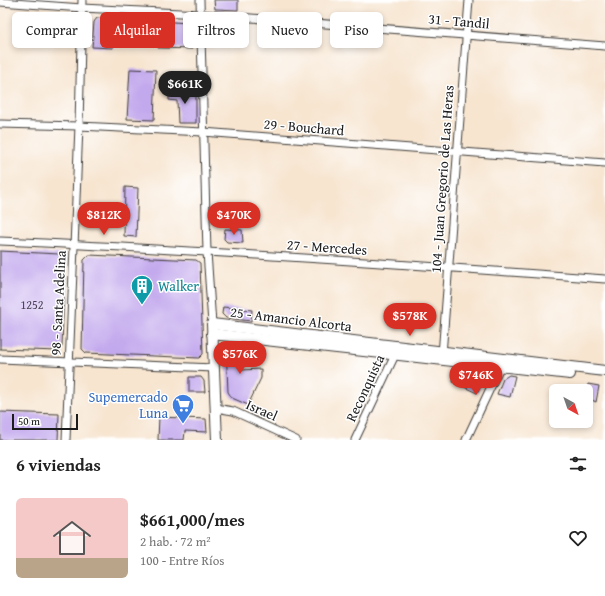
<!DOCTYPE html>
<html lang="es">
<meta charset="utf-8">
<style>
:root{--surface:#fff;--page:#f6f6f6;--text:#222;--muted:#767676;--accent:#d93025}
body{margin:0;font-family:"Gentium Book Plus",serif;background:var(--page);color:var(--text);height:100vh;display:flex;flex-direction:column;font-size:15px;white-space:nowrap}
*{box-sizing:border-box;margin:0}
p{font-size:13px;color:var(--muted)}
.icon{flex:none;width:22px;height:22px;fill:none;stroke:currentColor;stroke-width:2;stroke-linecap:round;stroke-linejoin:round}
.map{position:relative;height:440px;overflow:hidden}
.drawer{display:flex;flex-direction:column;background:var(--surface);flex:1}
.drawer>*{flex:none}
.guide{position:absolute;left:12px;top:12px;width:400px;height:36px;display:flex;gap:8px}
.needle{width:26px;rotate:140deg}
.controls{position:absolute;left:549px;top:384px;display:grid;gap:8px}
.controls a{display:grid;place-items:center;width:44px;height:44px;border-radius:6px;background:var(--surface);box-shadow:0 2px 6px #0003;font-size:20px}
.scale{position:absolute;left:12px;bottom:10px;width:66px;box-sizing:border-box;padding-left:4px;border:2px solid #1c1c1c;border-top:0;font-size:11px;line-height:14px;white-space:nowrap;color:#1c1c1c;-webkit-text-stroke:3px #fff;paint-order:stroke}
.price{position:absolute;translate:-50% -34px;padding:0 9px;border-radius:14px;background:var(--accent);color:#fff;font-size:13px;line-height:26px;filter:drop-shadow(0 1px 2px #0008)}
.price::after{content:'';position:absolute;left:50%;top:24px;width:12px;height:9px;margin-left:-6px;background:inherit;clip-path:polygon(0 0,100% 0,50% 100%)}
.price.selected{background:#222;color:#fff}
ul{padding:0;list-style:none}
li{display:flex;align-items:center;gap:12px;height:100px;padding:0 16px}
li span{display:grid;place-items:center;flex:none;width:112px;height:80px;border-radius:6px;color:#555}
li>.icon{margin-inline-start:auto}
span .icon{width:48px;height:48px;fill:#fffc;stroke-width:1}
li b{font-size:17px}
h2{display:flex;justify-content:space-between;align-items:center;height:48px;padding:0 16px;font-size:17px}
.pill{padding:0 14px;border-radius:6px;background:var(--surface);box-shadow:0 2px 6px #0003;font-size:14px;line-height:36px}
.pill.selected{background:var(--accent);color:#fff}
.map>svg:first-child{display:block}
.building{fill:#c2a8ed}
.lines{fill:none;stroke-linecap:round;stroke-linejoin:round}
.minor-casing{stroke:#3d3a37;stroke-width:9}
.secondary-casing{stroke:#3d3a37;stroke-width:12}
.minor{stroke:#fff;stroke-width:7}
.secondary{stroke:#fff;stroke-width:10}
.labels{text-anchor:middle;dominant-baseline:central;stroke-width:3;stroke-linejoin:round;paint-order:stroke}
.number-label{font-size:12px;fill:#463f50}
.street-label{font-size:14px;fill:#1c1c1c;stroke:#fff}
.culture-label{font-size:14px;fill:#0d838f;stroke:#fff;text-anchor:start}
.shop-label{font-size:14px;fill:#366cbe;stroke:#fff;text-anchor:end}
</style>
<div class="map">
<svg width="605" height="440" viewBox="0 0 605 440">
<rect width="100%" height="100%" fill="#fff"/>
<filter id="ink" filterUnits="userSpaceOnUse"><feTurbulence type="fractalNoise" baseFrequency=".025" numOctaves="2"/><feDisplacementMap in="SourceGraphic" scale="8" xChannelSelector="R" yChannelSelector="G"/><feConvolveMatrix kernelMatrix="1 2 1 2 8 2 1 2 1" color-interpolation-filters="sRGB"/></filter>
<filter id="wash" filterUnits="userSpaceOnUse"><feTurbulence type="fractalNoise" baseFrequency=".012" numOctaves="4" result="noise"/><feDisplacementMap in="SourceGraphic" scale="16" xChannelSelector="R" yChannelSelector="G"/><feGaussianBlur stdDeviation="0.9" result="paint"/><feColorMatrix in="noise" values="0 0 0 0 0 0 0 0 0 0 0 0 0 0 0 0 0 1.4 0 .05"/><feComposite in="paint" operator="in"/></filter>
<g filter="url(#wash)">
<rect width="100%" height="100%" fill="#f7e5d0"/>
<g id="blocks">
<!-- building -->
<g class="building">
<polygon points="214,0 238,0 238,10 215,9"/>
<polygon points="97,18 132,20 131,37 117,36 117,39 113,39 113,48 92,47 94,22"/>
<polygon points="159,21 188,23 191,26 192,49 158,48"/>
<polygon points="130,69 156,70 154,120 127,119"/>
<polygon points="169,89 196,91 196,123 178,123 177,101 169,100"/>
<polygon points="125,187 138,188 136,237 124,236"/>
<polygon points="225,229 242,230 243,243 227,242 224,239"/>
<polygon points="0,251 59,254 65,260 62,347 58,351 0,349"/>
<polygon points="89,255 196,260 200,263 203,354 199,358 86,353 82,349 84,260"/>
<polygon points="223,307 252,310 251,321 226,318 222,314"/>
<polygon points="230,343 245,344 242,370 261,369 261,378 248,405 232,398 228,392 226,346"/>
<polygon points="455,369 487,372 477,393 453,382"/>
<polygon points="509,375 515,376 510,397 497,394 503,379"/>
<polygon points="189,377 201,377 204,381 205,392 189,392"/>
<polygon points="588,384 599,386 596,402 586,397"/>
<polygon points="0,412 59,414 58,440 0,440"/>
<polygon points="159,417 206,419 207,432 185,431 184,440 158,440"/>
</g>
</g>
</g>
<g filter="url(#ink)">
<use href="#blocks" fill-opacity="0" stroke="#3d3a37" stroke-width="1"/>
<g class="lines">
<!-- minor casing -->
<g class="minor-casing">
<g id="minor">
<polyline points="200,0 207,252 212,324"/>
<polyline points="0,2 82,8 200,14 605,46"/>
<polyline points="0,124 79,126 203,132 605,163"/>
<path d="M0 241C202 250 403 264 605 279"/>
<polyline points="442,355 469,0"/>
<polyline points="0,359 214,368"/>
<polyline points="216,408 233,411 296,440"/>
<polyline points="66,440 79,126 82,0"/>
<polyline points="355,440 395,355 396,351"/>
<polyline points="466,440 502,363"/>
</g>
</g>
<!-- secondary casing -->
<g class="secondary-casing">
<g id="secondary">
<polyline points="212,334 570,374"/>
<polyline points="217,440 212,324 605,371"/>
</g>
</g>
<!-- minor -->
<use href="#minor" class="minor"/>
<!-- secondary -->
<use href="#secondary" class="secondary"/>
</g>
</g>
<!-- icons -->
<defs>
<g id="building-pin" transform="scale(1.15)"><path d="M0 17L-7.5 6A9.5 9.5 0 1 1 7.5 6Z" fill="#0f9aa8" stroke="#fff"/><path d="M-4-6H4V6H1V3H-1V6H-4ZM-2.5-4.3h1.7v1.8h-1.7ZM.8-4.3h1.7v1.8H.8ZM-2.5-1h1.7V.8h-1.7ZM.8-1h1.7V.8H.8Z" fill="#fff"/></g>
<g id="supermarket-pin" transform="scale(1.15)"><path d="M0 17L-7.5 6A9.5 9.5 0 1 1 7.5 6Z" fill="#3f7fe0" stroke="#fff"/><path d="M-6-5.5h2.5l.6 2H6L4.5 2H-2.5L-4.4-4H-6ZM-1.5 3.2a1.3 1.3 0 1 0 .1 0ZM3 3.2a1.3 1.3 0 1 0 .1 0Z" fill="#fff"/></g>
</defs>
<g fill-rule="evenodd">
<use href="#building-pin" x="142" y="286"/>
<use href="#supermarket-pin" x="183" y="405"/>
</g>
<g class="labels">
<!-- number labels -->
<g class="number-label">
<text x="32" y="304">1252</text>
</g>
<!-- street labels -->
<g class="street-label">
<text transform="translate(459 21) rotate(5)">31 - Tandil</text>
<text transform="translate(304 127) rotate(5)">29 - Bouchard</text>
<text transform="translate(442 179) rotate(-86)">104 - Juan Gregorio de Las Heras</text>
<text transform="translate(327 247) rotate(4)">27 - Mercedes</text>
<text transform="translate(58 303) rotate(-87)">98 - Santa Adelina</text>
<text transform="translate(291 319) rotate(7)">25 - Amancio Alcorta</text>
<text transform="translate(365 388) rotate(-65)">Reconquista</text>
<text transform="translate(262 410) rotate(24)">Israel</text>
</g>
<!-- culture labels -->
<g class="culture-label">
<text x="158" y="286">Walker</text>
</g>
<!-- shop labels -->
<g class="shop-label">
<text x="168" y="397">Supemercado<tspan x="168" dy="16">Luna</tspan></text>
</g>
</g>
</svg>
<div class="controls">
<a><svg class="needle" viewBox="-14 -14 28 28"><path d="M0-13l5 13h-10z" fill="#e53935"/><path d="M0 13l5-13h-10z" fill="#767676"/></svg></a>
</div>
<div class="scale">50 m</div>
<b class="price selected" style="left:185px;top:105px">$661K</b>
<b class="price" style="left:104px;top:236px">$812K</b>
<b class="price" style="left:234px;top:236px">$470K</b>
<b class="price" style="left:410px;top:337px">$578K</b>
<b class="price" style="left:240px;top:375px">$576K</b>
<b class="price" style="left:476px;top:396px">$746K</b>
<div class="guide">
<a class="pill">Comprar</a>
<a class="pill selected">Alquilar</a>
<a class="pill">Filtros</a>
<a class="pill">Nuevo</a>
<a class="pill">Piso</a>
</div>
</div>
<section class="drawer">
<h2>6 viviendas<svg class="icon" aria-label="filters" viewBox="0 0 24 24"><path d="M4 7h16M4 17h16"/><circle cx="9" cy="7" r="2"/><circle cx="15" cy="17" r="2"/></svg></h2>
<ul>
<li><span style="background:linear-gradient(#f6c9c9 75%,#b9a48a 0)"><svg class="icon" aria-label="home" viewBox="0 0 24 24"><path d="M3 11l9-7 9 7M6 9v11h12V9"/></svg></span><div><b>$661,000/mes</b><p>2 hab. · 72 m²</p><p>100 - Entre Ríos</p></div><svg class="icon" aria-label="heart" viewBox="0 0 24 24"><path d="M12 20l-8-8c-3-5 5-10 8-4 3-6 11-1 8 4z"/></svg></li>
</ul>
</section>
